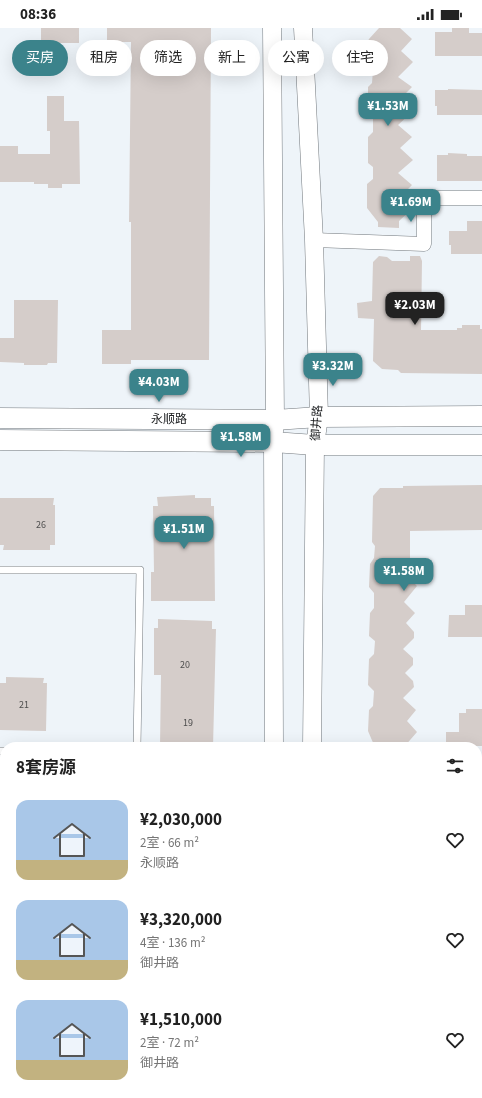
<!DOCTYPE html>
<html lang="zh">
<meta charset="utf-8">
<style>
:root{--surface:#fff;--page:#f2f2f2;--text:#222;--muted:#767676;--accent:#3b838b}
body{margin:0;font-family:"Source Sans 3","Noto Sans SC",sans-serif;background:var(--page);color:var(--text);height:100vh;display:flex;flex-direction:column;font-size:15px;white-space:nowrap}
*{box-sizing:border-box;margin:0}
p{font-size:13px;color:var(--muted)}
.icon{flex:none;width:22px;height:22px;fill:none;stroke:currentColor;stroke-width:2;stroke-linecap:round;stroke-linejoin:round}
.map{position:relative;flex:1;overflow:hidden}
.drawer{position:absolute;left:0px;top:714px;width:482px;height:356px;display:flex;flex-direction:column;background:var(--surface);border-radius:16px 16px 0 0;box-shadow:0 4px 16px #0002}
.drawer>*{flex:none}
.guide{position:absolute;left:12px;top:12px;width:458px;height:36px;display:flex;gap:8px}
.price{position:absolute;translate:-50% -34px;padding:0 9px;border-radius:8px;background:var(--accent);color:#fff;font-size:13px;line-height:26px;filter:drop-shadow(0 1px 2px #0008)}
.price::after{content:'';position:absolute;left:50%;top:24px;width:12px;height:9px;margin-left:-6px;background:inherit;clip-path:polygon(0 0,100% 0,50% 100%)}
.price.on{background:#222;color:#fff}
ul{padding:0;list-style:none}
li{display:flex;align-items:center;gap:12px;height:100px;padding:0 16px}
li span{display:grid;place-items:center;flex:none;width:112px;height:80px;border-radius:12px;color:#555}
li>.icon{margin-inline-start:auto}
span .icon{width:48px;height:48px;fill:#fffc;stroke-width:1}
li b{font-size:17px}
h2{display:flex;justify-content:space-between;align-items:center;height:48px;padding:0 16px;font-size:17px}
.chip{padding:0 14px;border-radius:18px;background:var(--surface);box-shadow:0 4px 16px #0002;font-size:14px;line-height:36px}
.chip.on{background:var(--accent);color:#fff}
.status{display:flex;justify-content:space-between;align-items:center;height:28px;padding:0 20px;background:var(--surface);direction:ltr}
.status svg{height:11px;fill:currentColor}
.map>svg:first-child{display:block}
.building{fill:#d5cdca}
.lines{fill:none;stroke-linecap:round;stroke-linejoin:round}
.service-casing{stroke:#72787d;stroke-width:8}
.minor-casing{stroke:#72787d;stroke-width:15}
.tertiary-casing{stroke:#72787d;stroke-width:19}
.secondary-casing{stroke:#72787d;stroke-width:21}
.service{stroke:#fff;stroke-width:7}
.minor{stroke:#fff;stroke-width:14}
.tertiary{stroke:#fff;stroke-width:18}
.secondary{stroke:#fff;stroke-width:20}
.labels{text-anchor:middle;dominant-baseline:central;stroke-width:4;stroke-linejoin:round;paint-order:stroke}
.number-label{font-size:10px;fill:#4e4e4e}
.street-label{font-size:12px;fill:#212325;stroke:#fff}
</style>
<div class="status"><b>08:36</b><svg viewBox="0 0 49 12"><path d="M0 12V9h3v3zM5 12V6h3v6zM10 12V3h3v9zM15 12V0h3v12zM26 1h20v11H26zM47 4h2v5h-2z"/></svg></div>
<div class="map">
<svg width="482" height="1070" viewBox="0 0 482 1070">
<rect width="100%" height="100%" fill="#eef4f9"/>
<!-- building -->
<g class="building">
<polygon points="41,0 79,0 79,15 60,15 60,18 41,18"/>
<polygon points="107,0 211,0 209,332 131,332 131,336 102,336 102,302 131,302 131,194 129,194 131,14 107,14"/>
<polygon points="379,0 400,0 412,11 401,23 413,34 398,49 412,59 400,71 413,83 398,97 412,109 400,120 413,132 398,145 412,157 401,168 413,180 399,193 399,200 378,199 378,194 367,180 367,156 373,151 373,139 368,135 368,109 373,104 373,91 368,85 368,59 372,55 373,42 367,37 368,13 369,11"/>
<polygon points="452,0 469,0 469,5 482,5 482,28 435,28 435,4 452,4"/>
<polygon points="448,61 482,62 482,87 437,87 437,78 435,78 435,62 448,62"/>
<polygon points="47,68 64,68 64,93 79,93 80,156 62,156 62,160 48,160 48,156 34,156 34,154 0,154 0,118 18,118 18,126 50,126 50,103 47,103"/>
<polygon points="448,125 467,126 467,128 482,128 482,153 437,153 437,127 448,127"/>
<polygon points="467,193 482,193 482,226 451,226 451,217 449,217 449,203 467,203"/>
<polygon points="379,228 387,229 392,233 410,233 410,228 420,228 422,233 421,302 457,302 457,300 462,300 462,297 480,297 480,301 482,301 482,346 401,345 398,342 382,341 373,333 374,291 358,290 357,275 372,273 373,234"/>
<polygon points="14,272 58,272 57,335 48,335 47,337 24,337 24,335 0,334 0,310 14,310"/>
<polygon points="482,457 482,502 410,503 410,530 417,536 406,547 417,558 404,574 415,585 406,595 414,604 414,610 403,621 413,630 413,637 405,645 413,653 414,659 403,670 416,682 407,693 417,704 404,719 388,719 374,717 368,703 369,682 373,678 374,663 368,657 369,631 374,626 375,613 369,608 370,585 374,580 374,565 369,559 370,536 374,530 375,518 372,514 373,468 380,460 403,460 403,458"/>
<polygon points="195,467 195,470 211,470 211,478 214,478 215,573 151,573 151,544 154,544 153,478 158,478 157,469"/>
<polygon points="0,470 54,470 53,477 55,477 55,517 50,517 50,522 3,522 4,517 0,517"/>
<polygon points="465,577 482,577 482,609 448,609 449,587 465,587"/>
<polygon points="158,591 212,593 212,601 216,601 213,719 160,719 161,647 154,647 154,600 158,600"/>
<polygon points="6,649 44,650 43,655 47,655 46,703 0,702 0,655 6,655"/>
<polygon points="466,681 482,681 482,718 448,718 448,715 446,715 446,704 459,704 459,685 466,685"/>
</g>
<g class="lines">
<!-- service casing -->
<g class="service-casing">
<g id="service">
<polyline points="0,542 140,542 137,719"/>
<polyline points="0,723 5,723"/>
</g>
</g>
<!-- minor casing -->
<g class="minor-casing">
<polyline id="minor" points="314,212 424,216 424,170 482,170"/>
</g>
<!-- tertiary casing -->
<g class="tertiary-casing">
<g id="tertiary">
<polyline points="272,0 275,392 273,414 274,719"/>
<polyline points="303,0 314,212 319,389 315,417 312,719"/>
<polyline points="274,1065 274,1070"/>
<polyline points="308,1070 308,1065"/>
</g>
</g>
<!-- secondary casing -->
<g class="secondary-casing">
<g id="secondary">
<polyline points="0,390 275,392 319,389 482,388"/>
<polyline points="0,412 273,414 315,417 482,417"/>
</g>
</g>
<!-- service -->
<use href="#service" class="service"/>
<!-- minor -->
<use href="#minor" class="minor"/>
<!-- tertiary -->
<use href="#tertiary" class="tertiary"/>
<!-- secondary -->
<use href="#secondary" class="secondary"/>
</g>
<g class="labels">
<!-- number labels -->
<g class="number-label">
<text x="41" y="497">26</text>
<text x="185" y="637">20</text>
<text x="24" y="677">21</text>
<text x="188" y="695">19</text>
</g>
<!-- street labels -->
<g class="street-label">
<text x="169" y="391">永顺路</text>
<text transform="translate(317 395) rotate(-86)">御井路</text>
</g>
</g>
</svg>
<b class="price" style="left:388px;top:99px">¥1.53M</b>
<b class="price" style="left:411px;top:195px">¥1.69M</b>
<b class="price on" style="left:415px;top:298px">¥2.03M</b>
<b class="price" style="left:333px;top:359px">¥3.32M</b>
<b class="price" style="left:159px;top:375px">¥4.03M</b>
<b class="price" style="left:241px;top:430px">¥1.58M</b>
<b class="price" style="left:184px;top:522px">¥1.51M</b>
<b class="price" style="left:404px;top:564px">¥1.58M</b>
<div class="guide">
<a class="chip on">买房</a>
<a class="chip">租房</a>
<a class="chip">筛选</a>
<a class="chip">新上</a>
<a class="chip">公寓</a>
<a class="chip">住宅</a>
</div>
<section class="drawer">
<h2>8套房源<svg class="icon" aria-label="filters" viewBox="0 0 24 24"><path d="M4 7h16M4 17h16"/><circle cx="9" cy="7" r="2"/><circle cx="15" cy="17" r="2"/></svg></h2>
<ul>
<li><span style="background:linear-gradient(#a9c7e8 75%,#c2b280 0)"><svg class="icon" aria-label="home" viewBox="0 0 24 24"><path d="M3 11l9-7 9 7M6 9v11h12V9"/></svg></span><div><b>¥2,030,000</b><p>2室 · 66 m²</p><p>永顺路</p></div><svg class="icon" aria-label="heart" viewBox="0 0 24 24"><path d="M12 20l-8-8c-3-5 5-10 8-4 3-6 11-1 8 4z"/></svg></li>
<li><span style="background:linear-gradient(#a9c7e8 75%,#c2b280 0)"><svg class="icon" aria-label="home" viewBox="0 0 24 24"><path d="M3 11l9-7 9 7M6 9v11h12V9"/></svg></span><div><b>¥3,320,000</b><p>4室 · 136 m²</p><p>御井路</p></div><svg class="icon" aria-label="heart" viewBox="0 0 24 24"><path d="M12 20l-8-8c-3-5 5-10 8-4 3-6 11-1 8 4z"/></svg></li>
<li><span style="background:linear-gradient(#a9c7e8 75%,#c2b280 0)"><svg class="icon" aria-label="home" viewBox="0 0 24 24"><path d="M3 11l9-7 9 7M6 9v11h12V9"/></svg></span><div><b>¥1,510,000</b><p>2室 · 72 m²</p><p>御井路</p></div><svg class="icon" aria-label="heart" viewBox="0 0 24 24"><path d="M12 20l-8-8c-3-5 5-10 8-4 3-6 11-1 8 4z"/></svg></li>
</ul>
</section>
</div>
